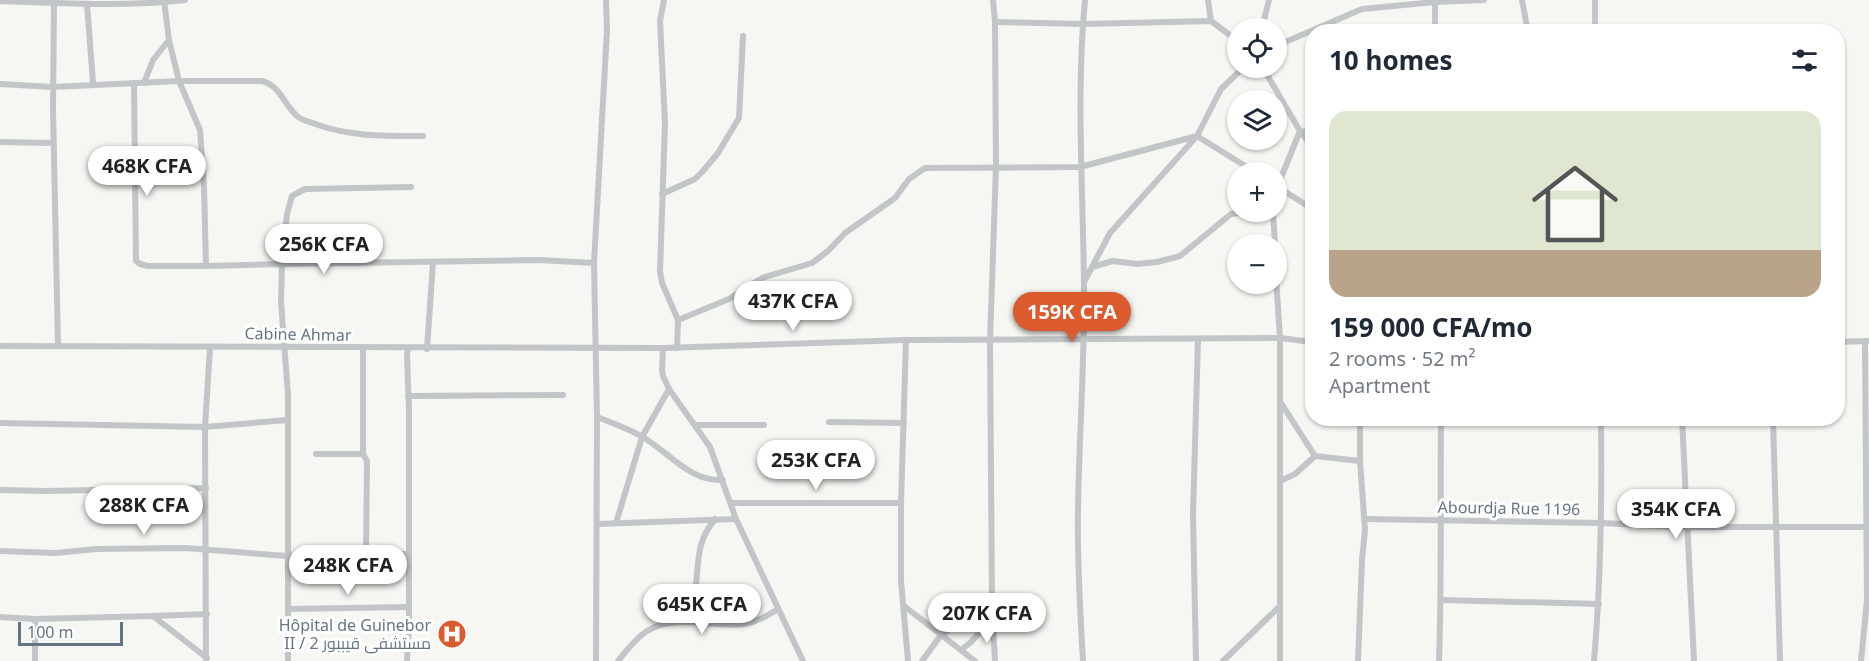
<!DOCTYPE html>
<meta charset="utf-8">
<style>
:root{--surface:#fff;--page:#f2f2f3;--text:#1f2937;--muted:#747a83;--line:#e0e1e3;--accent:#dc5b2e}
body{margin:0;font-family:"Noto Sans",Cairo,sans-serif;background:var(--page);color:var(--text);height:100vh;display:flex;flex-direction:column;font-size:22px;white-space:nowrap}
*{box-sizing:border-box;margin:0}
p{font-size:20px;color:var(--muted)}
.icon{flex:none;width:33px;height:33px;fill:none;stroke:currentColor;stroke-width:2;stroke-linecap:round;stroke-linejoin:round}
.map{position:relative;flex:1;overflow:hidden}
.drawer{position:absolute;left:1305px;top:24px;width:540px;height:402px;display:flex;flex-direction:column;background:var(--surface);border-radius:24px;box-shadow:0 2px 4px #0004}
.drawer>*{flex:none}
.fabs{position:absolute;left:1227px;top:18px;display:grid;gap:12px}
.fabs a{display:grid;place-items:center;width:60px;height:60px;border-radius:50%;background:var(--surface);box-shadow:0 2px 4px #0004;font-size:30px}
.scale{position:absolute;left:18px;bottom:15px;width:105px;box-sizing:border-box;padding-left:6px;border:3px solid #667583;border-top:0;font-size:16px;line-height:21px;white-space:nowrap;color:#667583;-webkit-text-stroke:4px #fff;paint-order:stroke}
.price{position:absolute;translate:-50% -51px;padding:0 14px;border-radius:21px;background:#fff;color:#222;font-size:20px;line-height:39px;filter:drop-shadow(0 2px 3px #0008)}
.price::after{content:'';position:absolute;left:50%;top:36px;width:18px;height:14px;margin-left:-9px;background:inherit;clip-path:polygon(0 0,100% 0,50% 100%)}
.price.on{background:var(--accent);color:#fff}
ul{padding:0;list-style:none}
li{display:grid;align-content:center;gap:12px;height:318px;padding:0 24px}
li+li{border-top:2px solid var(--line)}
li span{display:grid;place-items:center;height:186px;border-radius:18px;color:#555}
li>.icon{margin-inline-start:auto}
span .icon{width:108px;height:108px;fill:#fffc;stroke-width:1}
li b{font-size:26px}
h2{display:flex;justify-content:space-between;align-items:center;height:72px;padding:0 24px;font-size:26px}
.map>svg:first-child{display:block}
.lines{fill:none;stroke-linecap:round;stroke-linejoin:round}
.street{stroke:#c2c6c9;stroke-width:6}
.labels{text-anchor:middle;dominant-baseline:central;stroke-width:6;stroke-linejoin:round;paint-order:stroke}
.street-label{font-size:16px;fill:#667583;stroke:#fff}
.poi-label{font-size:16px;fill:#667583;stroke:#fff;text-anchor:end}
</style>
<div class="map">
<svg width="1869" height="661" viewBox="0 0 1869 661">
<rect width="100%" height="100%" fill="#f6f6f3"/>
<g class="lines">
<!-- street -->
<g class="street">
<polyline points="164,0 169,40 179,81 200,130 204,187 206,266 282,264 281,302 288,395 288,661"/>
<polyline points="664,0 660,21 665,123 660,271 662,283 678,320 677,348"/>
<polyline points="993,0 995,22 996,167 990,341 992,602 995,661"/>
<polyline points="1208,0 1211,21"/>
<polyline points="1522,0 1528,32"/>
<polyline points="1595,0 1595,32"/>
<path d="M0 1C61 3 124 7 185 0"/>
<polyline points="54,4 53,109 58,345"/>
<polyline points="87,4 93,83"/>
<polyline points="995,22 1083,24 1211,21 1238,41"/>
<polyline points="1262,28 1269,0"/>
<polyline points="1435,32 1435,0"/>
<polyline points="1276,46 1362,9 1435,2 1484,0"/>
<polyline points="1263,68 1300,131 1312,147"/>
<polyline points="134,83 136,261 140,264 148,266 206,266"/>
<polyline points="144,83 153,60 169,40"/>
<path d="M0 84 53 87 179 81H262C280 85 284 105 297 116 302 121 311 122 318 125 353 137 387 136 423 136"/>
<polyline points="0,142 53,143"/>
<polyline points="1276,186 1311,208 1312,211"/>
<polyline points="411,187 305,189 292,196 287,214 282,264 539,260 594,263"/>
<polyline points="1276,190 1300,131 1312,133"/>
<polyline points="662,194 695,179 703,171 718,153 739,118 743,36"/>
<polyline points="1273,212 1275,244"/>
<polyline points="1092,267 1113,261 1137,264 1157,262 1180,256 1231,214 1248,212"/>
<polyline points="1276,277 1280,338 1280,661"/>
<polyline points="1084,282 1110,233 1197,136 1221,89 1243,68"/>
<polyline points="678,320 729,299 762,278 812,263 828,251 845,233 895,198 909,179 925,168 1080,167 1197,136 1255,172"/>
<polyline points="906,340 901,503 901,581 908,661"/>
<polyline points="1838,342 1867,341"/>
<polyline points="0,346 663,348 906,340 1280,338 1312,342"/>
<polyline points="363,348 363,454"/>
<polyline points="663,348 662,370 663,376 669,389 710,447 736,519 803,661"/>
<polyline points="427,349 433,262"/>
<polyline points="408,396 563,395"/>
<polyline points="1281,403 1315,456 1360,461"/>
<path d="M597 417C612 423 627 428 641 436 668 451 689 482 723 480"/>
<polyline points="1682,418 1694,661"/>
<polyline points="1773,418 1780,661"/>
<polyline points="829,422 904,423"/>
<polyline points="0,423 205,427 287,420"/>
<polyline points="695,425 764,425"/>
<polyline points="316,454 363,454 367,461 366,555"/>
<polyline points="1280,481 1295,474 1315,456"/>
<polyline points="0,490 44,491 206,488"/>
<polyline points="731,503 901,503"/>
<polyline points="1365,519 1602,523 1677,527 1869,527"/>
<polyline points="616,523 642,437 669,389"/>
<polyline points="597,524 736,519"/>
<polyline points="0,551 55,553 96,549 185,548 287,556 409,554"/>
<polyline points="1442,600 1599,604"/>
<polyline points="904,606 975,661"/>
<polyline points="288,609 409,607"/>
<polyline points="153,616 207,614"/>
<polyline points="0,617 35,619 35,661"/>
<polyline points="35,619 153,616 207,658"/>
<path d="M686 622C689 615 693 607 694 600 700 568 693 546 715 519"/>
<polyline points="961,650 971,642 993,617"/>
<polyline points="206,661 205,427 210,347"/>
<polyline points="407,661 409,626 409,410 407,355 408,349"/>
<polyline points="596,661 597,417 594,263 607,30 606,0"/>
<path d="M618 661C626 651 636 638 647 631 675 613 713 628 744 624 757 622 767 616 778 609"/>
<polyline points="922,661 941,635 992,602"/>
<path d="M1083 661C1080 611 1077 561 1078 511 1079 435 1085 359 1084 283 1083 188 1076 94 1085 0"/>
<polyline points="1196,661 1193,514 1198,339"/>
<polyline points="1223,661 1280,606"/>
<polyline points="1358,661 1362,560 1365,530 1360,461 1360,418"/>
<path d="M1439 661C1442 580 1440 499 1441 418"/>
<path d="M1594 661C1601 580 1602 500 1601 418"/>
<polyline points="1861,661 1867,600 1865,341"/>
</g>
</g>
<!-- icons -->
<defs>
<g id="hospital-disc" transform="scale(1.5)"><circle r="9.5" fill="#dc5b2e" stroke="#fff"/><path d="M-5-5h3v3.5h4V-5h3V5h-3V1.5h-4V5h-3Z" fill="#fff"/></g>
</defs>
<g fill-rule="evenodd">
<use href="#hospital-disc" x="452" y="634"/>
</g>
<g class="labels">
<!-- street labels -->
<g class="street-label">
<text transform="translate(298 334) rotate(1)">Cabine Ahmar</text>
<text transform="translate(1509 508) rotate(1)">Abourdja Rue 1196</text>
</g>
<!-- poi labels -->
<g class="poi-label">
<text x="431" y="625">Hôpital de Guinebor<tspan x="431" dy="18">II / مستشفى قيببور 2</tspan></text>
</g>
</g>
</svg>
<div class="fabs">
<a><svg class="icon" aria-label="locate" viewBox="0 0 24 24"><circle cx="12" cy="12" r="6"/><path d="M12 2v4M12 18v4M2 12h4M18 12h4"/></svg></a>
<a><svg class="icon" aria-label="layers" viewBox="0 0 24 24"><path d="M12 4l9 5-9 5-9-5zM3 14l9 5 9-5"/></svg></a>
<a>+</a>
<a>−</a>
</div>
<div class="scale">100 m</div>
<b class="price" style="left:147px;top:197px">468K CFA</b>
<b class="price" style="left:324px;top:275px">256K CFA</b>
<b class="price" style="left:793px;top:332px">437K CFA</b>
<b class="price on" style="left:1072px;top:343px">159K CFA</b>
<b class="price" style="left:816px;top:491px">253K CFA</b>
<b class="price" style="left:144px;top:536px">288K CFA</b>
<b class="price" style="left:1676px;top:540px">354K CFA</b>
<b class="price" style="left:348px;top:596px">248K CFA</b>
<b class="price" style="left:702px;top:635px">645K CFA</b>
<b class="price" style="left:987px;top:644px">207K CFA</b>
<section class="drawer">
<h2>10 homes<svg class="icon" aria-label="filters" viewBox="0 0 24 24"><path d="M4 7h16M4 17h16"/><circle cx="9" cy="7" r="2"/><circle cx="15" cy="17" r="2"/></svg></h2>
<ul>
<li><span style="background:linear-gradient(#dfe7d0 75%,#b9a48a 0)"><svg class="icon" aria-label="home" viewBox="0 0 24 24"><path d="M3 11l9-7 9 7M6 9v11h12V9"/></svg></span><div><b>159 000 CFA/mo</b><p>2 rooms · 52 m²</p><p>Apartment</p></div></li>
</ul>
</section>
</div>
